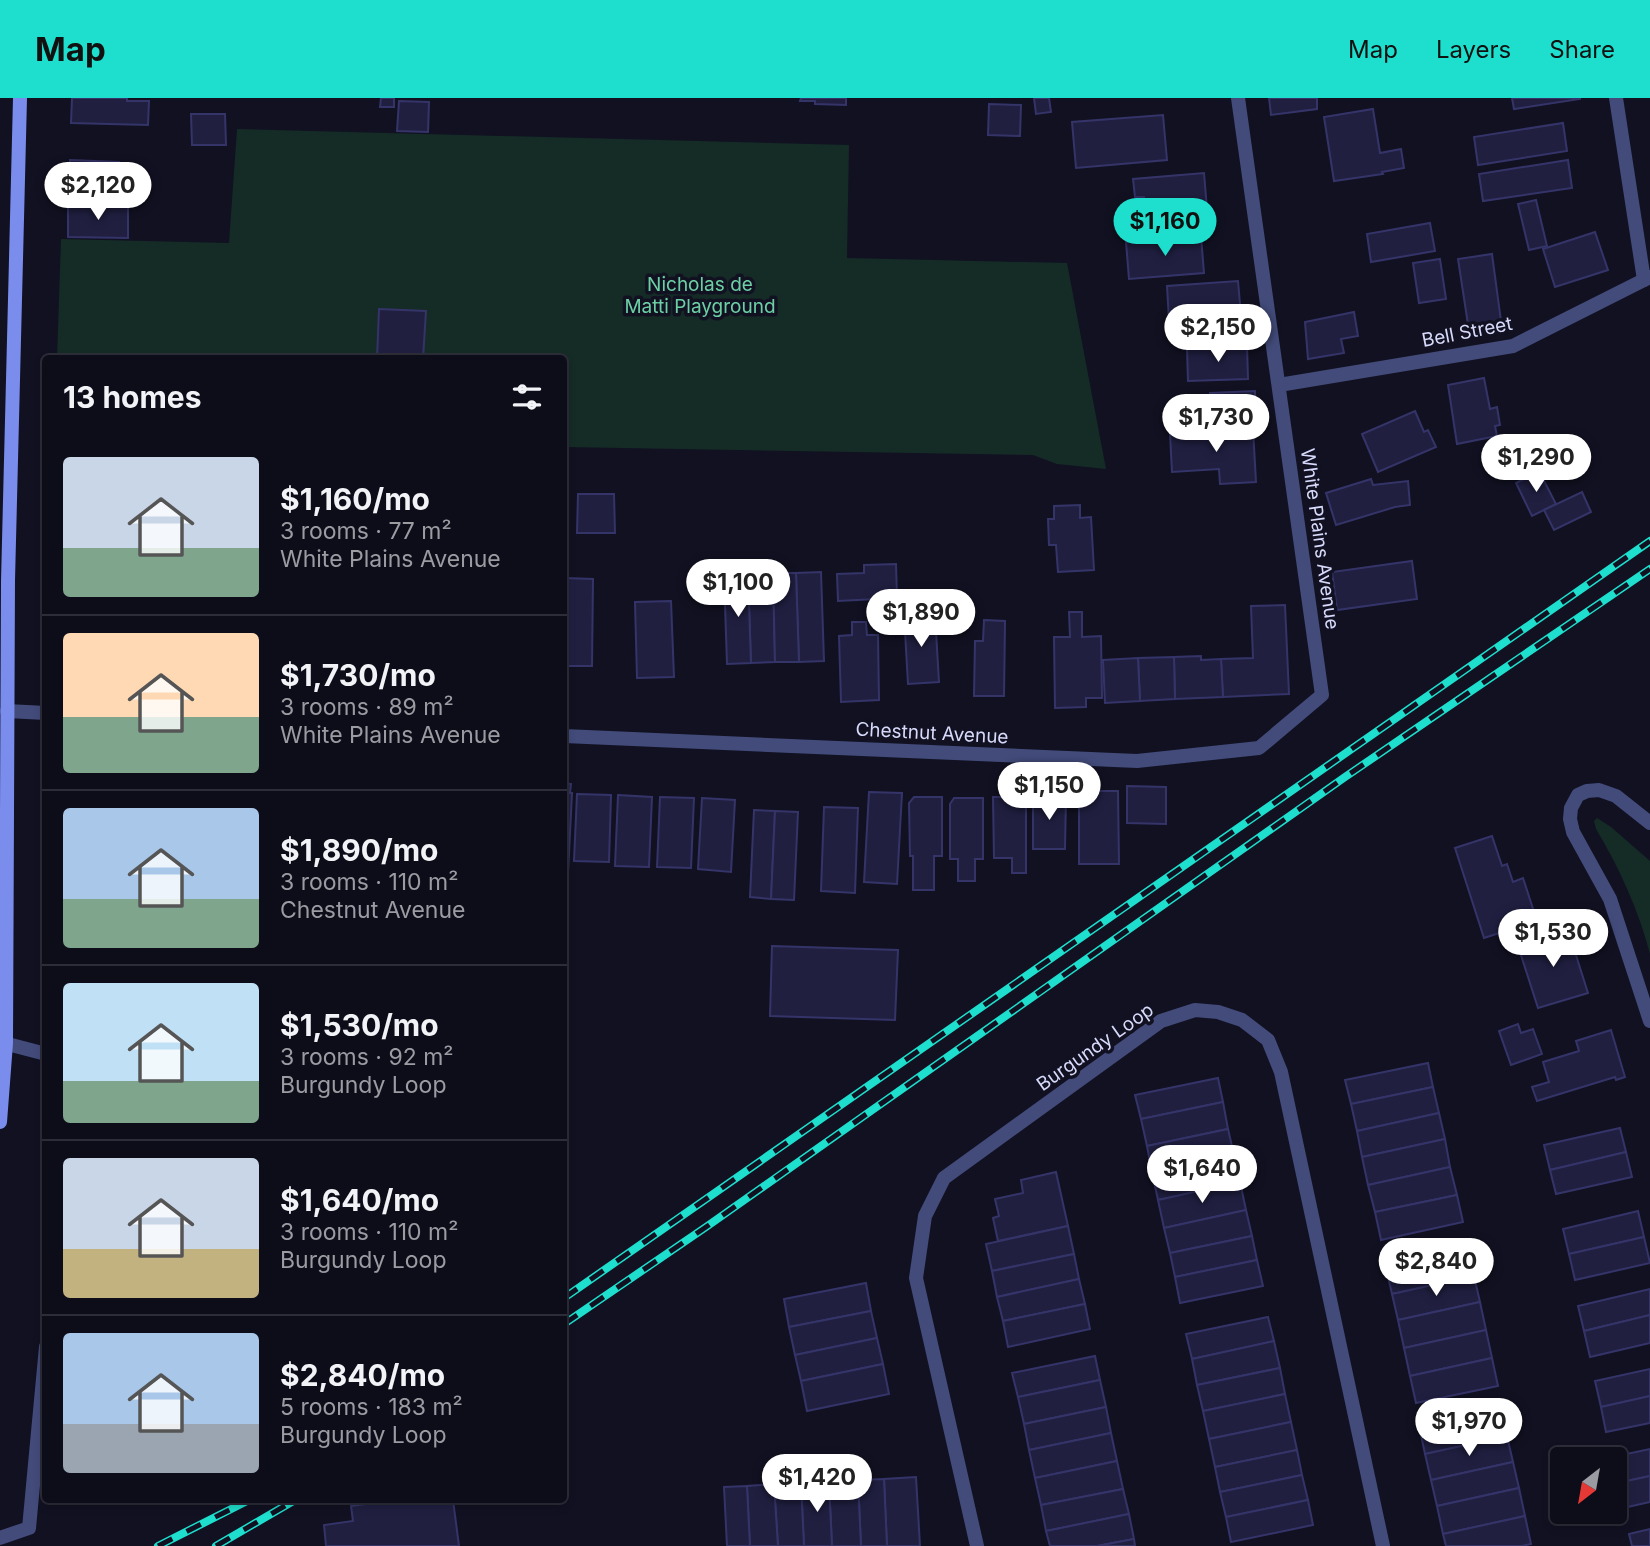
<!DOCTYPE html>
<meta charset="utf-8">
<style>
:root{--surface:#0d0d1a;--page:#161623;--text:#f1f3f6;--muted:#9a9ca2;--line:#2d2d39;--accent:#1edfcd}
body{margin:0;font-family:Inter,sans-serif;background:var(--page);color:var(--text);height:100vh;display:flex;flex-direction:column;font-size:26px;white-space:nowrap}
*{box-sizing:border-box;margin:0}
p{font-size:23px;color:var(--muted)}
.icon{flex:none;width:38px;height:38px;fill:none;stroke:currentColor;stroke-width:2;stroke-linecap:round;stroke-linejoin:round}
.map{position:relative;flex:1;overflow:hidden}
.sheet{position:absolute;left:42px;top:257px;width:525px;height:1148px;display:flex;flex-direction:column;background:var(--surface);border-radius:7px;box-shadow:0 4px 10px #0003,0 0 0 2px var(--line)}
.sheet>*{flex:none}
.needle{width:46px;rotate:211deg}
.tools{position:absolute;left:1550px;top:1349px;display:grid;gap:14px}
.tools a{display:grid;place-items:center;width:77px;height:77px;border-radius:7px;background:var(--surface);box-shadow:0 4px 10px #0003,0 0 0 2px var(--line);font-size:35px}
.price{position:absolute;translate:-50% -60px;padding:0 16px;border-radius:24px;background:#fff;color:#222;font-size:23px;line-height:46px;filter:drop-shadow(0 2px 4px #0008)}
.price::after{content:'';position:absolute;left:50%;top:42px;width:21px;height:16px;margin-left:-10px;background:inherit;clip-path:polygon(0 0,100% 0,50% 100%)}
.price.active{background:var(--accent);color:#111}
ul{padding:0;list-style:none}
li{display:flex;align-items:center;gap:21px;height:175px;padding:0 21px}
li+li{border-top:2px solid var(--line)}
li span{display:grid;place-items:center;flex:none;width:196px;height:140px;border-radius:7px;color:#555}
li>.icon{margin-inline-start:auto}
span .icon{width:84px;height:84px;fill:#fffc;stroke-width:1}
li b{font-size:30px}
h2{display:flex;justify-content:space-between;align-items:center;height:84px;padding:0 21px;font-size:30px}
header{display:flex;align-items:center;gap:42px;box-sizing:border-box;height:98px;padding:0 35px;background:var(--accent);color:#111}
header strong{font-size:33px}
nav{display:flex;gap:38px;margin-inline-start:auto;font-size:24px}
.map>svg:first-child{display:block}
.green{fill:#152b26}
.building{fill:#201f40;stroke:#353469;stroke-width:2}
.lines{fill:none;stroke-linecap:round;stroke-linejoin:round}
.lane{stroke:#424b7a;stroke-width:14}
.street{stroke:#424b7a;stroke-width:14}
.secondary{stroke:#7a8ded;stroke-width:14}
.rail-casing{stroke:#1edfcd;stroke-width:8}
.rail{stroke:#112;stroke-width:5;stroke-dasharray:16;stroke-linecap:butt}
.labels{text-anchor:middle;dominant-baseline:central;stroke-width:7;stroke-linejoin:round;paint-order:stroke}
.park-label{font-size:19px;fill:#6cd0a4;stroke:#112}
.street-label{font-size:19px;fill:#d7dafa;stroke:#112}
</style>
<header>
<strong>Map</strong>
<nav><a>Map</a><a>Layers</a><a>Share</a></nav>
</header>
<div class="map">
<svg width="1650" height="1448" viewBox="0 0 1650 1448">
<rect width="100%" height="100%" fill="#112"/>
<!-- green -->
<g class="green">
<polygon points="237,31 849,47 847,160 1067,165 1106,371 1057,366 1033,357 564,349 564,261 57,261 61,141 229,145"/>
<path d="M1597 720 1611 729 1650 763V856C1638 811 1620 771 1596 731L1594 723Z"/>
</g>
<!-- building -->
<g class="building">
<polygon points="72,0 127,0 127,3 149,3 148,27 71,25"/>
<polygon points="381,0 394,0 394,9 380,9"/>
<polygon points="801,0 846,0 846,7 815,6 815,3 800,3"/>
<polygon points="1034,0 1049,0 1051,14 1036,16"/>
<polygon points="1269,0 1317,0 1317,11 1271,17"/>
<polygon points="1512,0 1580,0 1580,1 1514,11"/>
<polygon points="399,3 429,4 428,34 397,33"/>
<polygon points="989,6 1021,7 1020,38 988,37"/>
<polygon points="1373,11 1380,55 1401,51 1404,70 1382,74 1383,76 1334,83 1324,19"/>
<polygon points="191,16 225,16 226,47 192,47"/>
<polygon points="1163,17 1167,62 1076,70 1072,24"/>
<polygon points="1563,25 1567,53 1478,67 1474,39"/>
<polygon points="70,62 119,64 117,103 69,102"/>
<polygon points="1568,62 1572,90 1483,103 1479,76"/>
<polygon points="1204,75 1207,111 1145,116 1144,99 1135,99 1133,81"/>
<polygon points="1536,102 1547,148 1529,152 1518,106"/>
<polygon points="68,107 128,108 128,140 68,139"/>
<polygon points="1430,125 1435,153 1371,164 1367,136"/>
<polygon points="1595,134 1608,172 1555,189 1543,151"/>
<polygon points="1201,138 1204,175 1129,181 1126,144"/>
<polygon points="1492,156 1501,223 1486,226 1487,230 1469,233 1458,161"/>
<polygon points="1440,161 1446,201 1419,205 1413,165"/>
<polygon points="1238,183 1241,217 1169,223 1167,188"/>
<polygon points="379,211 426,213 423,261 377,261"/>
<polygon points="1354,214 1358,238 1341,241 1344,255 1308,261 1305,224"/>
<polygon points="1247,248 1248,281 1188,283 1187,250"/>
<polygon points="1484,280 1490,311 1497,309 1500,327 1495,328 1497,338 1457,346 1448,287"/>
<polygon points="1255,293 1256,326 1191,328 1191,313 1211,312 1210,295"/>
<polygon points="1415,313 1424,334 1428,332 1436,349 1378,374 1362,336"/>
<polygon points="1253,331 1256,384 1220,386 1219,371 1172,374 1170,336"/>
<polygon points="1539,373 1556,406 1532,418 1516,385"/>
<polygon points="1371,381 1373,387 1408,383 1410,407 1395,409 1336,427 1326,395"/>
<polygon points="1582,394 1591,414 1554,432 1544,412"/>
<polygon points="578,396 614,396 615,435 577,435"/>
<polygon points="1080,407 1080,420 1091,419 1094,472 1058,474 1056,447 1049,447 1048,421 1054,421 1054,408"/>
<polygon points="1412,463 1417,501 1337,512 1332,474"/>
<polygon points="896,466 897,500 838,503 837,476 864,475 864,467"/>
<polygon points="821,474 824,563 799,564 796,475"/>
<polygon points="773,475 775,564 751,565 748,476"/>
<polygon points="773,475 796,475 799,564 775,564"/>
<polygon points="748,476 751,565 727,566 724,477"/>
<polygon points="564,480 593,481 592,568 564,568"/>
<polygon points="671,503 674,579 637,580 635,504"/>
<polygon points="1285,507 1289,596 1223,599 1221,561 1253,560 1251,508"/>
<polygon points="932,514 933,533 936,533 939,584 908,586 904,516"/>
<polygon points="1069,514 1082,514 1082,539 1101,538 1102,600 1086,600 1086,609 1055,610 1054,539 1070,539"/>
<polygon points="984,522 1005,523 1004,598 974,598 975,543 983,543"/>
<polygon points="852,524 866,524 867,537 878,537 879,602 841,604 839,538 852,537"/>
<polygon points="1201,558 1201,562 1221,561 1223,599 1175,601 1174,559"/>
<polygon points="1174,559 1175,601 1140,603 1138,560"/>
<polygon points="1138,560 1140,603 1105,605 1103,562"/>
<polygon points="564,685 571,686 570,695 572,695 568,775 564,775"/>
<polygon points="1127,688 1166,689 1166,726 1127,725"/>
<polygon points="1079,693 1118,693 1119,766 1079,766"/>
<polygon points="869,694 902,695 897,786 864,784"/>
<polygon points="577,696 611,697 609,764 574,763"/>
<polygon points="618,697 652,699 649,769 615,768"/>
<polygon points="1033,697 1066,698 1065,751 1033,751"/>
<polygon points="660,699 694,700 691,770 657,769"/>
<polygon points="914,699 942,699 942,758 934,758 934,792 913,792 913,758 910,758 909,705"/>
<polygon points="993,699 1026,699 1026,775 1012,775 1012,760 994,760"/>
<polygon points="702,700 735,702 731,774 698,771"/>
<polygon points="954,700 983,700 983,761 975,761 975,783 958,783 958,761 950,761 950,706"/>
<polygon points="824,709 858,710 855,795 821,793"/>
<polygon points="754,712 775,713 771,801 750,799"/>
<polygon points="775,713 798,714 794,802 771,801"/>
<polygon points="1492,738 1502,768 1507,766 1513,784 1523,780 1537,823 1484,840 1455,750"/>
<polygon points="1568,832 1588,895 1538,910 1518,848"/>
<polygon points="772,848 898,852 895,922 770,918"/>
<polygon points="1518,926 1521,935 1533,931 1542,956 1511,967 1499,933"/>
<polygon points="1611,932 1625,979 1616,982 1615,979 1537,1003 1532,989 1549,984 1543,964 1579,953 1576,943"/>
<polygon points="1428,965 1433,989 1351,1006 1345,982"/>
<polygon points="1218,980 1223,1004 1141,1021 1135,997"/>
<polygon points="1433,989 1439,1015 1357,1033 1351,1006"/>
<polygon points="1223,1004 1228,1031 1147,1048 1141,1021"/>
<polygon points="1439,1015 1445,1041 1362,1059 1357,1033"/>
<polygon points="1620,1030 1626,1054 1550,1072 1544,1047"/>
<polygon points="1228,1031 1234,1057 1152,1074 1147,1048"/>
<polygon points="1445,1041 1450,1069 1368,1087 1362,1059"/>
<polygon points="1626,1054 1632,1079 1556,1096 1550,1072"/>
<polygon points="1234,1057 1240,1084 1158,1102 1152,1074"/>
<polygon points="1450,1069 1457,1097 1375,1114 1368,1087"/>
<polygon points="1056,1074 1068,1128 998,1143 993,1120 999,1118 995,1101 1023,1095 1021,1082"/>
<polygon points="1240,1084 1246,1112 1164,1130 1158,1102"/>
<polygon points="1457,1097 1463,1124 1381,1142 1375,1114"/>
<polygon points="1246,1112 1252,1138 1170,1155 1164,1130"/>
<polygon points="1638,1113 1644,1139 1569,1156 1563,1131"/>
<polygon points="1068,1128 1074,1156 992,1173 986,1146"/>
<polygon points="1252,1138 1257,1162 1175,1179 1170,1155"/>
<polygon points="1644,1139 1650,1165 1575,1182 1569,1156"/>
<polygon points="1468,1152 1474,1178 1392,1196 1386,1170"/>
<polygon points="1074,1156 1079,1181 997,1199 992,1173"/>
<polygon points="1257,1162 1263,1188 1180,1205 1175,1179"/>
<polygon points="1474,1178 1480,1204 1398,1222 1392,1196"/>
<polygon points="1079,1181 1085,1206 1003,1223 997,1199"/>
<polygon points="866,1185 871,1213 789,1229 784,1201"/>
<polygon points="1650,1191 1650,1217 1584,1233 1578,1208"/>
<polygon points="1480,1204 1486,1232 1404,1250 1398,1222"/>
<polygon points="1085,1206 1090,1231 1008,1249 1003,1223"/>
<polygon points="871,1213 877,1240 795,1257 789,1229"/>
<polygon points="1650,1217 1650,1245 1590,1259 1584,1233"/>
<polygon points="1268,1219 1274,1243 1192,1261 1186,1236"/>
<polygon points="1486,1232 1492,1260 1410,1278 1404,1250"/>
<polygon points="877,1240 883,1266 801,1283 795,1257"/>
<polygon points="1274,1243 1280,1270 1197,1287 1192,1261"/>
<polygon points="1095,1258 1100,1282 1018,1299 1012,1275"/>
<polygon points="1492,1260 1498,1288 1416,1305 1410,1278"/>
<polygon points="883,1266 889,1296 807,1313 801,1283"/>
<polygon points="1280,1270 1285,1296 1203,1313 1197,1287"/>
<polygon points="1650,1271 1650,1298 1601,1309 1595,1283"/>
<polygon points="1100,1282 1106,1309 1024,1326 1018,1299"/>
<polygon points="1285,1296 1291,1324 1209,1341 1203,1313"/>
<polygon points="1650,1298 1650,1325 1606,1334 1601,1309"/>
<polygon points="1106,1309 1111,1335 1029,1352 1024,1326"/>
<polygon points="1502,1314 1507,1338 1425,1356 1420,1332"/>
<polygon points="1291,1324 1297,1352 1215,1369 1209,1341"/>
<polygon points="1111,1335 1117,1363 1035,1380 1029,1352"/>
<polygon points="1507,1338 1513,1364 1431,1382 1425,1356"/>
<polygon points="1650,1351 1650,1378 1617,1385 1615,1362 1612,1362 1612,1359"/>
<polygon points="1297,1352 1302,1377 1220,1394 1215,1369"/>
<polygon points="1117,1363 1123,1391 1041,1407 1035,1380"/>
<polygon points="1513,1364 1519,1390 1437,1408 1431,1382"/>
<polygon points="1302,1377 1308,1402 1226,1419 1220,1394"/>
<polygon points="1650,1378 1650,1404 1623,1410 1617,1385"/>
<polygon points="916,1379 920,1448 887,1448 884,1381"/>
<polygon points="884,1381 887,1448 861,1448 858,1382"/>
<polygon points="858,1382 861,1448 832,1448 829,1384"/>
<polygon points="829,1384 832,1448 804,1448 801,1385"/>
<polygon points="801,1385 804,1448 778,1448 774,1386"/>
<polygon points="774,1386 778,1448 750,1448 747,1388"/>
<polygon points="747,1388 750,1448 727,1448 724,1389"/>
<polygon points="1519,1390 1525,1418 1443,1436 1437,1408"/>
<polygon points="1123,1391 1129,1416 1046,1433 1041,1407"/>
<polygon points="396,1402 453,1402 459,1448 326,1448 324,1427 353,1423 351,1408"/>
<polygon points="1308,1402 1313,1427 1231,1444 1226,1419"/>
<polygon points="1129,1416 1134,1441 1097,1448 1050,1448 1046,1433"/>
<polygon points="1525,1418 1531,1446 1522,1448 1446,1448 1443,1436"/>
<polygon points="1650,1431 1650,1448 1632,1448 1629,1436"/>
<polygon points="1134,1441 1135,1448 1097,1448"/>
</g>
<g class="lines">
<!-- lane -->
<polyline class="lane" points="1650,725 1616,698 1599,692 1587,693 1578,697 1571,710 1570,721 1573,734 1610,801 1650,923"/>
<!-- street -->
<g class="street">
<polyline points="1616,0 1644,182"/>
<polyline points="1279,287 1513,248 1650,179"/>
<polyline points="7,613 46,615"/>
<polyline points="564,638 1137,663 1259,650 1322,597 1238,0"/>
<polyline points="0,944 46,956"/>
<polyline points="0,1440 29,1430 46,1249"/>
<polyline points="977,1448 916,1180 925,1118 944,1080 1161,923 1195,912 1218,914 1242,922 1268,942 1281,974 1383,1448"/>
</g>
<!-- secondary -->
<polyline class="secondary" points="0,1024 6,945 8,483 20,0"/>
<!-- rail casing -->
<g class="rail-casing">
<g id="rail">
<polyline points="564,1200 1650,443"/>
<polyline points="564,1226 706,1129 1345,679 1650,471"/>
<polyline points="158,1448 249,1402"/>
<polyline points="216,1448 295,1402"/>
</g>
</g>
<!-- rail -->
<use href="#rail" class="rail"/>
</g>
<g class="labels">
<!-- park labels -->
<g class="park-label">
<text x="700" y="186">Nicholas de<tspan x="700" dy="22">Matti Playground</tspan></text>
</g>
<!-- street labels -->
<g class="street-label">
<text transform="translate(1467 234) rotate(-11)">Bell Street</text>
<text transform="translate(1320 441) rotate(82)">White Plains Avenue</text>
<text transform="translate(932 635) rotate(3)">Chestnut Avenue</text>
<text transform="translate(1095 949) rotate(-35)">Burgundy Loop</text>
</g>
</g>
</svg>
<div class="tools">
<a><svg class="needle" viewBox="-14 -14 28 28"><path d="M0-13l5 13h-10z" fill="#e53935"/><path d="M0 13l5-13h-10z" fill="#9a9ca2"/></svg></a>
</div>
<b class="price" style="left:98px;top:124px">$2,120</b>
<b class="price active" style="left:1165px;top:160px">$1,160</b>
<b class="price" style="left:1218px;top:266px">$2,150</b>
<b class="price" style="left:1216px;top:356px">$1,730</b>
<b class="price" style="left:1536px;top:396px">$1,290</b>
<b class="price" style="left:738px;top:521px">$1,100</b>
<b class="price" style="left:921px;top:551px">$1,890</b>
<b class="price" style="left:1049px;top:724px">$1,150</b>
<b class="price" style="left:1553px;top:871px">$1,530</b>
<b class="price" style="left:1202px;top:1107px">$1,640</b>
<b class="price" style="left:1436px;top:1200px">$2,840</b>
<b class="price" style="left:1469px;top:1360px">$1,970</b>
<b class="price" style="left:817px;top:1416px">$1,420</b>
<section class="sheet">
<h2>13 homes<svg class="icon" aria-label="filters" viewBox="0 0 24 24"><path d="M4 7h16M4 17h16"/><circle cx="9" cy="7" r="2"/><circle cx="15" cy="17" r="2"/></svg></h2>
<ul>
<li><span style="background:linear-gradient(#c9d6e8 65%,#7fa58c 0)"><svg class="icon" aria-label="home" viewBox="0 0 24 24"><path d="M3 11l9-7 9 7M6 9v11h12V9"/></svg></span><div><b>$1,160/mo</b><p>3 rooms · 77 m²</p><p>White Plains Avenue</p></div></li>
<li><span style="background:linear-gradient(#ffd9b3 60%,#7fa58c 0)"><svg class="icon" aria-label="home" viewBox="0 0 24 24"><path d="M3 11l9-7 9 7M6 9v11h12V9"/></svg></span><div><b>$1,730/mo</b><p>3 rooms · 89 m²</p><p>White Plains Avenue</p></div></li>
<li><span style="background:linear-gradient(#a9c7e8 65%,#7fa58c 0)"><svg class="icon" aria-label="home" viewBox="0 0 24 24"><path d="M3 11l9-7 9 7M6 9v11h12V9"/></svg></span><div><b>$1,890/mo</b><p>3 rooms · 110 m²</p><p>Chestnut Avenue</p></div></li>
<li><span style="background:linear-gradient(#bfe0f5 70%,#7fa58c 0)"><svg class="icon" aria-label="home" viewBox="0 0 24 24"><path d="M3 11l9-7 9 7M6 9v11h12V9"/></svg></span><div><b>$1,530/mo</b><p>3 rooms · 92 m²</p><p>Burgundy Loop</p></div></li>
<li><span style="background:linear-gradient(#c9d6e8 65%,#c2b280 0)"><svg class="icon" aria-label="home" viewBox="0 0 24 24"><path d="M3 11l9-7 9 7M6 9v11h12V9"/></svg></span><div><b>$1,640/mo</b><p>3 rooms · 110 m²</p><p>Burgundy Loop</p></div></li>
<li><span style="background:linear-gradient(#a9c7e8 65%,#9aa5b1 0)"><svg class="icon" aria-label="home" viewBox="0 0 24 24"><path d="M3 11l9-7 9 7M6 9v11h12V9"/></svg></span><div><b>$2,840/mo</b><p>5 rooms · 183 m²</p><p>Burgundy Loop</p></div></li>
</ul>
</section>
</div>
